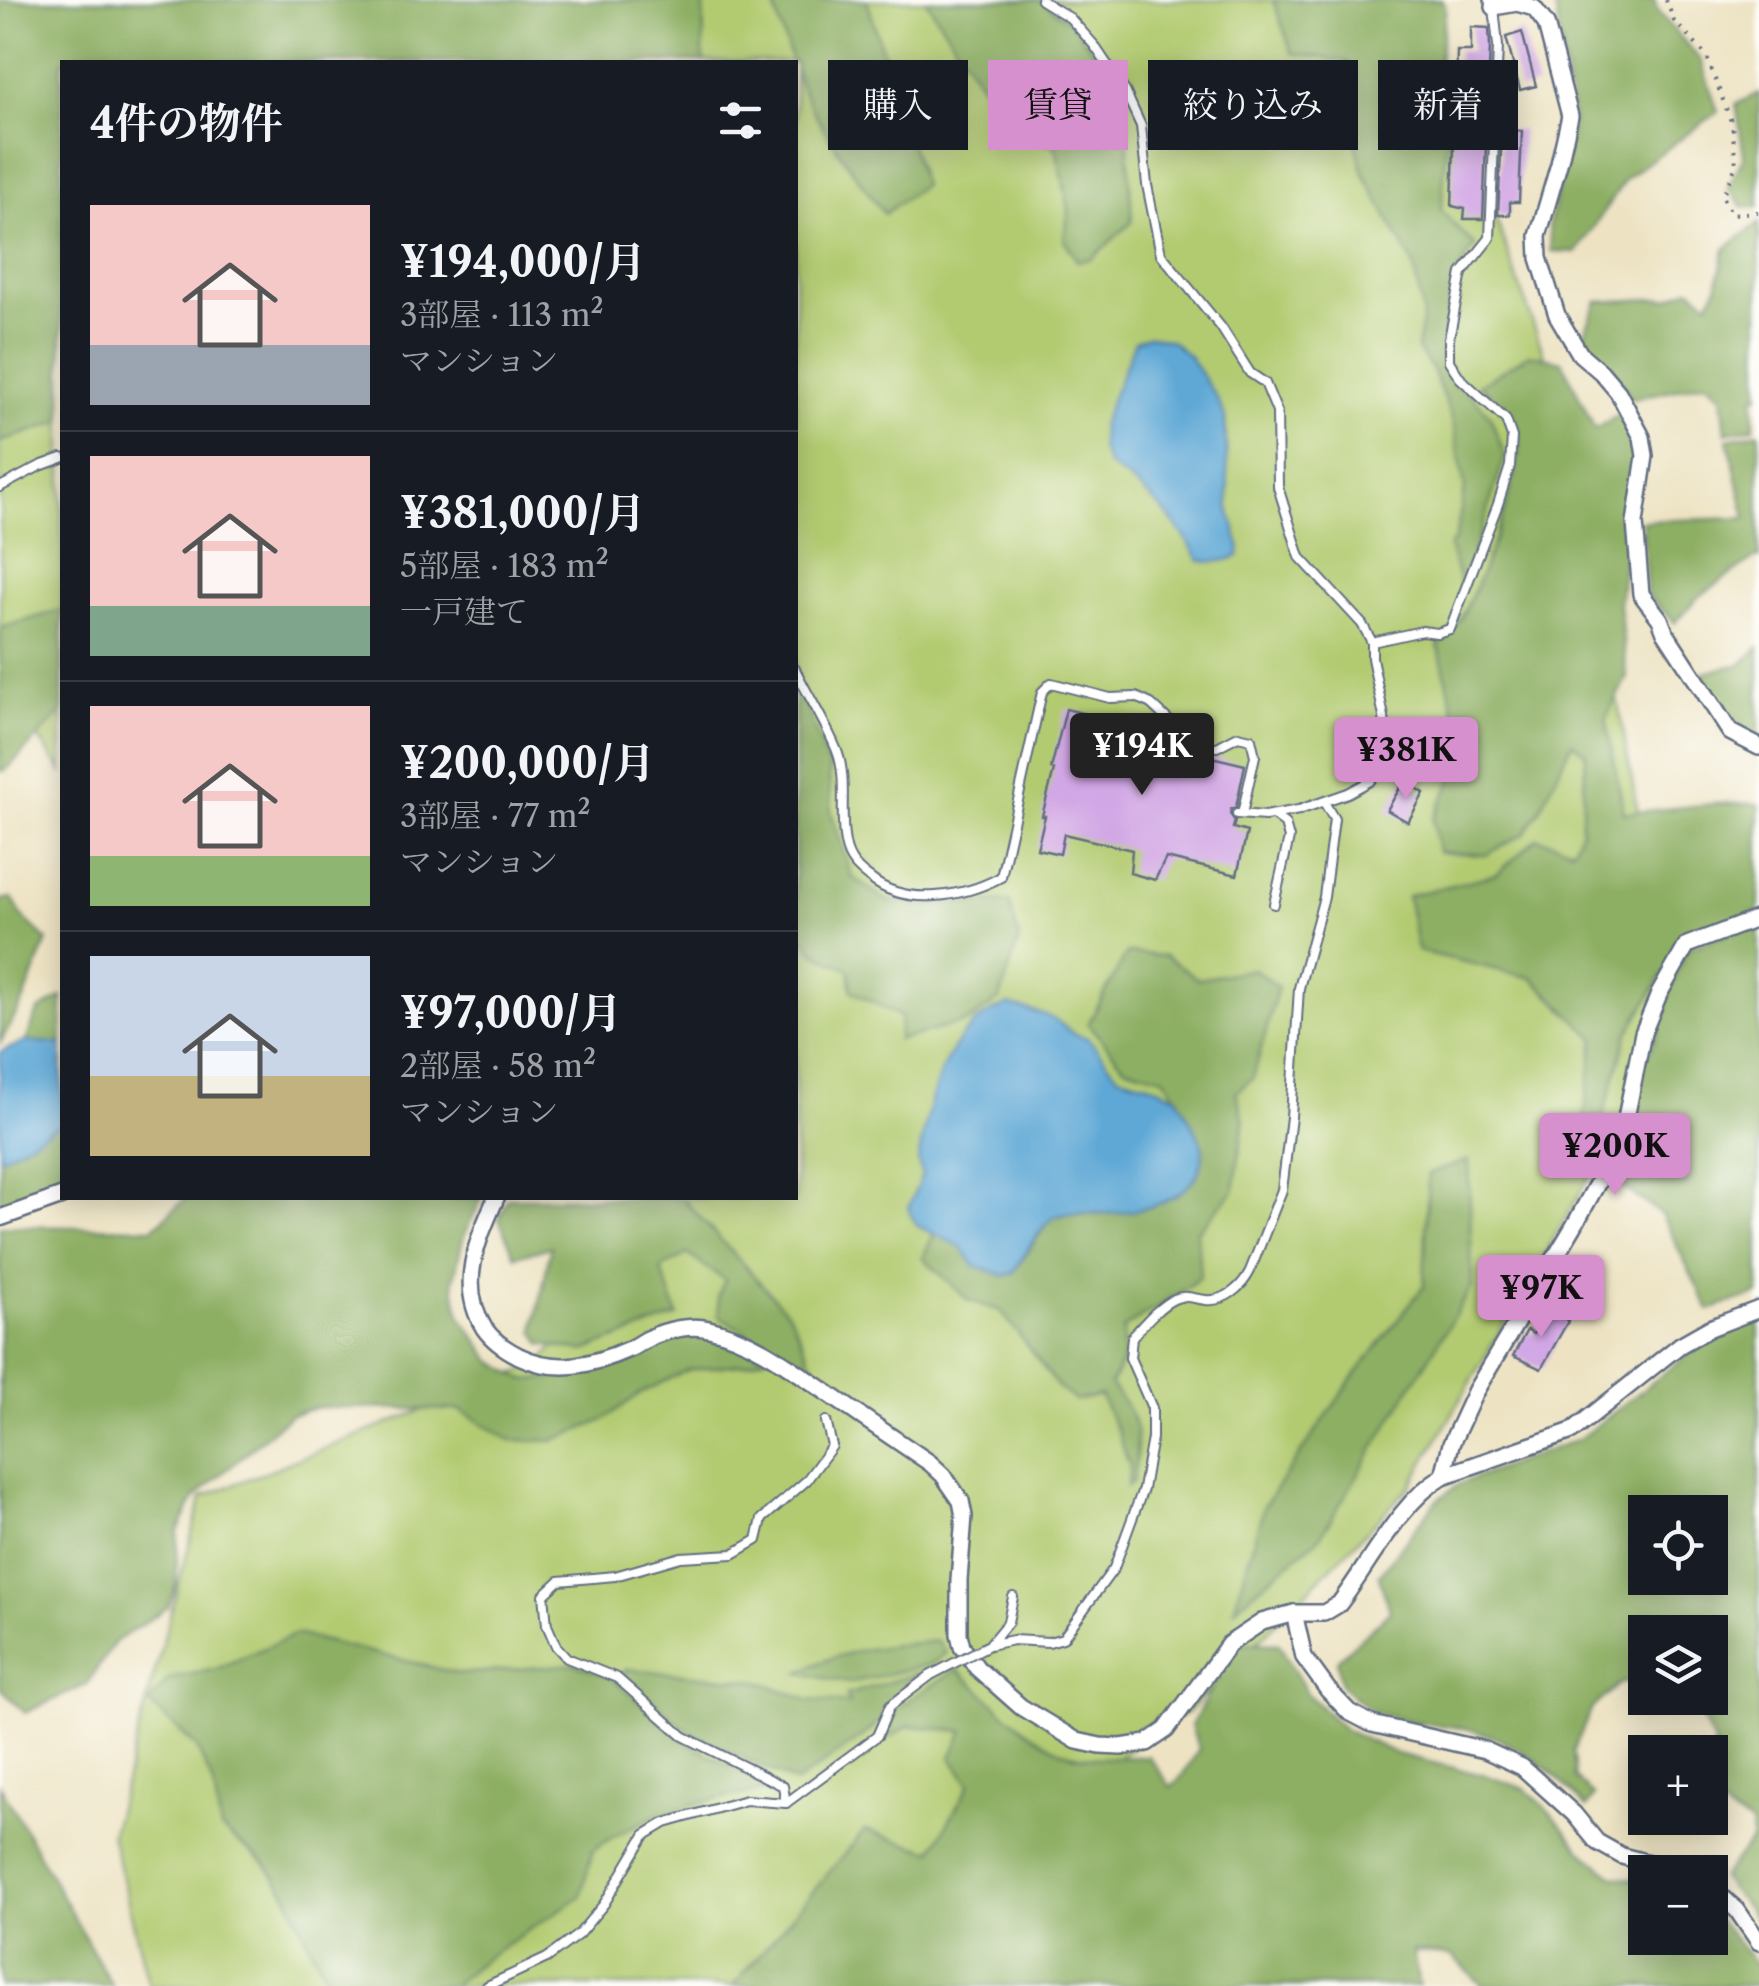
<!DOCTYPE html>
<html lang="ja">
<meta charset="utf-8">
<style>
:root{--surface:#171b24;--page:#20242c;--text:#f1f3f6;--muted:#9ea1a6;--line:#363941;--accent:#d690ce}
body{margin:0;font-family:"Libre Caslon Text","Noto Serif JP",serif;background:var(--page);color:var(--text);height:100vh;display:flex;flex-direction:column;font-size:38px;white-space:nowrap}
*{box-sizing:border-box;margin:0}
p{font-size:32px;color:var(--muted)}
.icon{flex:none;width:55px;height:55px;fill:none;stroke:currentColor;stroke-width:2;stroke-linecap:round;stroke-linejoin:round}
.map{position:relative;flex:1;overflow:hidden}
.details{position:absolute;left:60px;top:60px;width:738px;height:1140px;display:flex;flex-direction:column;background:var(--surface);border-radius:0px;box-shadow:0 5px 25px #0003}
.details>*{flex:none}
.hud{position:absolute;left:828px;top:60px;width:780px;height:90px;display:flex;gap:20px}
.fabs{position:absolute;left:1628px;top:1495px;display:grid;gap:20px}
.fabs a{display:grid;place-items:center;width:100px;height:100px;border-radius:0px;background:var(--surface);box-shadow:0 5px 25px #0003;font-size:50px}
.price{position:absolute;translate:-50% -85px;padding:0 22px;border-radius:10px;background:var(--accent);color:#111;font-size:32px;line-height:65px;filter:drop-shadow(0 2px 5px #0008)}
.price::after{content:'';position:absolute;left:50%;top:60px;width:30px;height:22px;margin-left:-15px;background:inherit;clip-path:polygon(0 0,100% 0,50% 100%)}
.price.current{background:#222;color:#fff}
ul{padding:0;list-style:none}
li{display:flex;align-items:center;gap:30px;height:250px;padding:0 30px}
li+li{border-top:2px solid var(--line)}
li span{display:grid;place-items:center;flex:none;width:280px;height:200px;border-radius:0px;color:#555}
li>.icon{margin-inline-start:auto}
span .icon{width:120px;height:120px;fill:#fffc;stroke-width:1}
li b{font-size:42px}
h2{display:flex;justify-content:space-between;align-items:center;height:120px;padding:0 30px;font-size:42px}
.pill{padding:0 35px;border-radius:0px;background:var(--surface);box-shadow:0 5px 25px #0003;font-size:35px;line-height:90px}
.pill.current{background:var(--accent);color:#111}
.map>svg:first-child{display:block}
.green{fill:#b2cb71;stroke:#667d68;stroke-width:2.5}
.forest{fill:#8daf63;stroke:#546f60;stroke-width:2.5;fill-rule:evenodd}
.water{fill:#5ea8d6;stroke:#3c6c9a;stroke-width:2.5}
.building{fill:#d2a7e5}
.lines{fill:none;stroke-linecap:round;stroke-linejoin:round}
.lane-casing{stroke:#646e81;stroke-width:12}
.street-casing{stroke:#646e81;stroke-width:20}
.path{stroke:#646e81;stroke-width:4;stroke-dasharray:2.5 8;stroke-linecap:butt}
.lane{stroke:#fff;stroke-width:8}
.street{stroke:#fff;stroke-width:15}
.lane-bridge-casing{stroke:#646e81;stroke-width:12;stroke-linecap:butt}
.lane-bridge{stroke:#fff;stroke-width:8}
</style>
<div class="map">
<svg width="1759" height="1986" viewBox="0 0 1759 1986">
<rect width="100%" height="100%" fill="#fdfcf7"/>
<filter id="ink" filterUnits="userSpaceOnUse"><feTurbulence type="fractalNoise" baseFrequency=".01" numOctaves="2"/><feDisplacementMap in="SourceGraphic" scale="20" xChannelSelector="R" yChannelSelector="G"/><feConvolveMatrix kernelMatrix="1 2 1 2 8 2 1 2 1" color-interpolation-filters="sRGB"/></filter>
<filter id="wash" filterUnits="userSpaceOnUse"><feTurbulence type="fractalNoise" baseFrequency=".0048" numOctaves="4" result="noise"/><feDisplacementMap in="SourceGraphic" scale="40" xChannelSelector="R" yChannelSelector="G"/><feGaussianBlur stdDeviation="2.25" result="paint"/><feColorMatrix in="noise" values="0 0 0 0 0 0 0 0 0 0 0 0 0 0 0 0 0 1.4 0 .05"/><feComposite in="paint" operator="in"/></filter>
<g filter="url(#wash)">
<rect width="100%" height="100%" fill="#ede3c3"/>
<!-- green -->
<g class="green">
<polygon points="593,0 1406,0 1432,39 1564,411 1677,1025 1410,1487 1188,1712 777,1979 773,1986 149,1986 111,1834 202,1497 539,1364 684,1198 795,1198 795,62 501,62"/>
<polygon points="62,373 62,772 0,681 0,406"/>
</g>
<!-- forest -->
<g class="forest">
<polygon points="0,0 704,0 703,62 62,62 62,421 0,442"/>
<path d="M772 0H867L923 185 884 214C861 181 795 99 795 62H792Z"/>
<polygon points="926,0 1038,0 1071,22 1092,50 1126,107 1132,222 1091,259 1077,261 1064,239 1069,209 1056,147 997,109"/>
<polygon points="1273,0 1443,0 1446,8 1437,76 1450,110 1441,211 1475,246 1458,271 1441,353 1454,376 1490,416 1505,457 1462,588 1449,546 1455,540 1465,488 1453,421 1432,369 1417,349 1423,315 1413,264 1364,174 1345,106 1348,62 1292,53"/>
<polygon points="1553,0 1655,0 1658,11 1701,61 1718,112 1626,178 1577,252 1551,251 1549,225 1573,123 1555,6"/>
<polygon points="1759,93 1759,207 1743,207 1728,188 1744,156 1736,104"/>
<polygon points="1759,223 1759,396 1754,397 1754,427 1726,433 1722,396 1707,382 1632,399 1612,371 1580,344 1597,302 1669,298 1690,288 1709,302 1717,287 1725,249"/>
<path d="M1529 354 1562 361 1595 429 1622 413 1634 437V474L1619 605 1627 677 1606 718 1624 813 1724 803 1759 804V911L1679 948 1628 1033 1599 1130 1584 1164 1578 1160 1595 1038 1532 978 1418 951 1407 896 1497 874 1537 838 1573 849 1581 830 1586 754 1572 742 1540 810 1525 833 1486 855 1438 852 1433 819 1457 770 1464 747 1438 646C1446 636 1457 627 1462 616 1479 582 1527 466 1518 432 1513 412 1494 398 1479 385Z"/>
<polygon points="1759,432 1759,558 1756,557 1697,598 1675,623 1647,595 1642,521 1746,518 1728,439"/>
<polygon points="62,610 62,712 6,770 0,771 0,628"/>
<polygon points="1759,647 1759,743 1736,729 1700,673 1742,664"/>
<polygon points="795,675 829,769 831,812 852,877 888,901 920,905 1009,902 1019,939 1000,999 969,1021 898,1040 901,1017 852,991 849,970 814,952 795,927"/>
<polygon points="12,898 22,916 47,940 24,1000 0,1043 0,900"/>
<polygon points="1759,922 1759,1294 1709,1310 1661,1214 1608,1177 1640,1073 1659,1032 1659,1013 1688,948"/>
<path d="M1127 953 1165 956 1198 979 1254 969 1278 987 1253 1078 1236 1092 1244 1120 1234 1191 1197 1231 1200 1277 1185 1289 1123 1329 1124 1360 1110 1384C1141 1423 1140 1432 1133 1481L1127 1486 1130 1467 1118 1433 1100 1395 1076 1401 1059 1388 1001 1311 968 1300 923 1258 934 1233 960 1246 974 1265 1003 1275 1013 1273 1051 1218 1069 1214 1119 1213 1149 1207 1178 1195 1203 1149 1177 1096 1164 1077 1125 1067 1088 1024Z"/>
<polygon points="62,997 62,1044 26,1041 38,1011"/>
<polygon points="62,1123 62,1185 0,1205 0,1158"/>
<polygon points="1469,1160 1472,1287 1320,1537 1234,1609 1264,1506 1352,1379 1424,1286 1428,1174"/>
<polygon points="186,1198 482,1198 464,1235 453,1282 460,1315 491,1360 524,1380 567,1377 628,1357 672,1336 705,1334 728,1339 765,1357 748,1363 688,1370 641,1393 602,1421 552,1441 510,1440 460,1410 319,1407 290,1415 195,1497 178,1531 176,1584 168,1607 115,1642 86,1685 25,1713 0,1687 0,1226 153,1228"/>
<polygon points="508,1198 682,1198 789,1314 813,1364 809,1372 719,1316 718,1296 725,1280 687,1254 661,1269 678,1316 584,1351 542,1344 534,1330 551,1247 515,1256 499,1219"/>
<path d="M1759 1322V1922L1721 1878 1752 1839 1751 1824 1731 1814 1710 1799V1752H1708L1715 1745 1699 1713 1684 1698H1710V1632H1645V1676L1619 1684 1592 1708 1573 1751 1575 1778 1594 1796 1586 1808C1557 1774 1523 1745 1479 1732 1446 1722 1403 1726 1371 1710 1361 1704 1350 1693 1341 1685L1337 1660 1390 1611 1379 1576 1437 1500 1461 1483 1579 1439 1707 1340ZM1645 1512H1710V1578H1645Z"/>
<path d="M296 1634 460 1674 575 1664 611 1677 684 1741 775 1790C710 1797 647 1812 593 1850L581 1896 487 1957 455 1983V1986H331L309 1943 287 1894 265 1863 221 1829 213 1783 196 1746 149 1703 169 1679 216 1669Z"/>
<path d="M938 1641 946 1653 932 1664 849 1683 799 1673C840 1648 891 1646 938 1641Z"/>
<path d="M1237 1643 1279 1644 1308 1695 1345 1730 1397 1754 1487 1776 1526 1789 1553 1815 1581 1850 1613 1876 1645 1882V1938H1710V1911L1759 1967V1986H1483L1452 1956 1413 1951 1419 1986H733L865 1830 932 1851 970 1784 951 1757 963 1731 909 1726 885 1740 892 1711 957 1669C987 1697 1031 1742 1070 1754 1095 1761 1122 1757 1148 1756L1171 1787 1179 1780 1199 1750 1191 1726Z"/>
<polygon points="626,1669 758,1681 808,1700 849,1703 846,1695 919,1673 901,1690 871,1730 796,1783 691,1733 623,1676"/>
<polygon points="0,1785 112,1986 0,1986"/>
</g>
<!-- water -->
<g class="water">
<path d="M1149 336 1171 341 1189 356 1217 398 1225 417 1229 508 1240 546 1239 556C1225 561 1214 564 1199 560L1185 537 1164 511 1140 488 1108 465 1101 448 1102 423 1135 341Z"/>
<path d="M1008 1005 1043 1014 1057 1021 1074 1034 1088 1038 1118 1075 1149 1084 1177 1096C1184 1110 1203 1139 1203 1152 1202 1194 1152 1210 1117 1213 1097 1215 1073 1209 1055 1217 1042 1223 1022 1260 1013 1273L1003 1276 974 1265 960 1246 917 1226 911 1215 909 1206 922 1175 918 1161C930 1100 941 1028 1008 1005Z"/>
<polygon points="26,1041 62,1044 62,1123 0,1158 0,1052"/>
</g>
<g id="blocks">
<!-- building -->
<g class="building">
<polygon points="1471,27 1489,28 1490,46 1483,219 1464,219 1465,209 1452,206 1457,51 1471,51"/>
<polygon points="1522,32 1536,86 1520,90 1506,37"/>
<polygon points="1502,130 1522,131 1519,202 1510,202 1510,215 1498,215"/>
<polygon points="1066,709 1130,725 1127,737 1245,765 1236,807 1231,809 1230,814 1235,821 1233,828 1247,832 1237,875 1166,858 1155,880 1130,873 1132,850 1064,834 1060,854 1037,849 1045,816 1042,816 1054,770 1051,769"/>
<polygon points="1404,781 1424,793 1408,822 1387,810"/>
<polygon points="1552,1309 1568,1321 1541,1369 1513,1356 1527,1330 1533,1334"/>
</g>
</g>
</g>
<g filter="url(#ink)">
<use href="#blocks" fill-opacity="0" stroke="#646e81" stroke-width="2.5"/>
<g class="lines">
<!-- lane casing -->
<g class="lane-casing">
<g id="lane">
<polyline points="1041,0 1070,18 1094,45 1125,91 1141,126 1147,185 1161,254 1221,327 1250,373 1265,383 1277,412 1278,487 1300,557 1362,624 1372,642 1372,658 1384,717 1387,748 1383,763 1370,781 1348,793 1299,810 1265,816 1237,814"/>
<polyline points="0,487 40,466 62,458"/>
<polyline points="1372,642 1422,631 1437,633 1450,629 1498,504 1510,466 1512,437 1506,420 1460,378 1449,361 1449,339 1462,273 1490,238 1498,46 1494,7 1489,0"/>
<path d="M795 669C808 696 826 723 837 751 848 780 839 813 845 843 848 860 857 869 871 879 906 907 964 897 1001 877L1042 692 1051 683 1110 698 1136 697 1151 704 1196 746 1217 747 1238 736 1251 739 1255 756 1242 814"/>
<polyline points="1273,815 1285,824 1289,838 1274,904"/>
<path d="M989 1645 1013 1640 1049 1642 1063 1638 1114 1568 1143 1489 1152 1438V1408L1130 1358 1132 1337C1144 1324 1159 1306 1174 1299 1185 1294 1194 1299 1206 1300 1225 1302 1242 1287 1250 1271L1282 1190 1291 1117 1299 988 1324 897 1334 819 1324 802"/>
<polyline points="989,1645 1008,1622 1013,1597"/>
<polyline points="786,1803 783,1786 683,1736 617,1678 567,1658 556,1646 547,1625 544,1595 559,1581 615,1576 681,1557 733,1554 757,1540 762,1519 806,1481 832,1446 826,1421"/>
<polyline points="487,1986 547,1958 579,1934 604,1904 645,1835 665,1823 746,1800 786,1803 877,1736 890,1706 931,1675"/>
</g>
</g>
<!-- street casing -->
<g class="street-casing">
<g id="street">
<polyline points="1494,7 1517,3 1534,8 1546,24 1570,116 1559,164 1538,236 1539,258 1557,315 1580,354 1601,372 1618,392 1642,437 1645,456 1635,523 1641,594 1660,619 1665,632 1730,732 1759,747"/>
<path d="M496 1198C478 1239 457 1284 484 1328 493 1341 505 1349 519 1356 556 1374 593 1365 629 1349 636 1346 642 1341 649 1338 666 1330 691 1324 709 1329 754 1339 791 1368 829 1394 862 1417 896 1440 930 1463L943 1475 961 1501 964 1516 959 1580V1634L962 1647 977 1668 1021 1707 1077 1741 1100 1746 1121 1747 1147 1743 1166 1730 1229 1644 1262 1622 1294 1613H1324L1339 1604C1370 1563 1400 1502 1443 1476L1572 1431 1680 1345 1710 1328 1759 1309"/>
<polyline points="0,1218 62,1196"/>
<polyline points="1443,1476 1451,1444 1476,1390 1574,1226 1622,1138 1643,1033 1659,994 1687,945 1759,918"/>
<polyline points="1294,1613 1304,1657 1328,1690 1349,1712 1372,1724 1485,1750 1522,1767 1574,1814 1597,1842 1622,1856 1683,1872"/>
<polyline points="1710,1887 1737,1910 1759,1942"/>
</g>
</g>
<!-- path -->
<polyline class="path" points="1666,0 1674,21 1706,55 1732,124 1736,166 1722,196 1732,214 1759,212"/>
<!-- lane -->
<use href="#lane" class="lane"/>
<!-- street -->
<use href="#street" class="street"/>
<!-- lane-bridge casing -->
<g class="lane-bridge-casing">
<polyline id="lane-bridge" points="931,1675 989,1645"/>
</g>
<!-- lane-bridge -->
<use href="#lane-bridge" class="lane-bridge"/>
</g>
</g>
</svg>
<div class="fabs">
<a><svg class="icon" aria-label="locate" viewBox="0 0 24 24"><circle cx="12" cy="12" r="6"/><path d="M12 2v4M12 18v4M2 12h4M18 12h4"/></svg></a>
<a><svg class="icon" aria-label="layers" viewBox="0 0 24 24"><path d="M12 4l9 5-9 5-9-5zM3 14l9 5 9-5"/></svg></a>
<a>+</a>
<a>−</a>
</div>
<b class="price current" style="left:1142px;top:798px">¥194K</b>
<b class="price" style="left:1406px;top:802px">¥381K</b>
<b class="price" style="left:1615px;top:1198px">¥200K</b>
<b class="price" style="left:1541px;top:1340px">¥97K</b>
<div class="hud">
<a class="pill">購入</a>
<a class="pill current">賃貸</a>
<a class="pill">絞り込み</a>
<a class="pill">新着</a>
</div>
<section class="details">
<h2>4件の物件<svg class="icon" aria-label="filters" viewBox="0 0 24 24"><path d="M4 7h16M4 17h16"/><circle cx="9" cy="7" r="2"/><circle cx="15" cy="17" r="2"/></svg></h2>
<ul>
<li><span style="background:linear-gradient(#f6c9c9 70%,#9aa5b1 0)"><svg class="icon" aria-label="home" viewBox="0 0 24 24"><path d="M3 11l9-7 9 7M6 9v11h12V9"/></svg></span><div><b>¥194,000/月</b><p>3部屋 · 113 m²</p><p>マンション</p></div></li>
<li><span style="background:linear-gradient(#f6c9c9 75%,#7fa58c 0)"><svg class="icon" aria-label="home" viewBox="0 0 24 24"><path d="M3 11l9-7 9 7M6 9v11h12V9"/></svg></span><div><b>¥381,000/月</b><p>5部屋 · 183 m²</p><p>一戸建て</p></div></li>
<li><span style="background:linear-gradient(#f6c9c9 75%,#8fb573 0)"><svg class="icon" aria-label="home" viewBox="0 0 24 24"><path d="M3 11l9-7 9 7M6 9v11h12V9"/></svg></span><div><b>¥200,000/月</b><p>3部屋 · 77 m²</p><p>マンション</p></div></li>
<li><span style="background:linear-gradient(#c9d6e8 60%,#c2b280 0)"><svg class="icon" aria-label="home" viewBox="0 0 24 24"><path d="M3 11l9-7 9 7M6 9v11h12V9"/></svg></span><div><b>¥97,000/月</b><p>2部屋 · 58 m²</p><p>マンション</p></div></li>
</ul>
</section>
</div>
